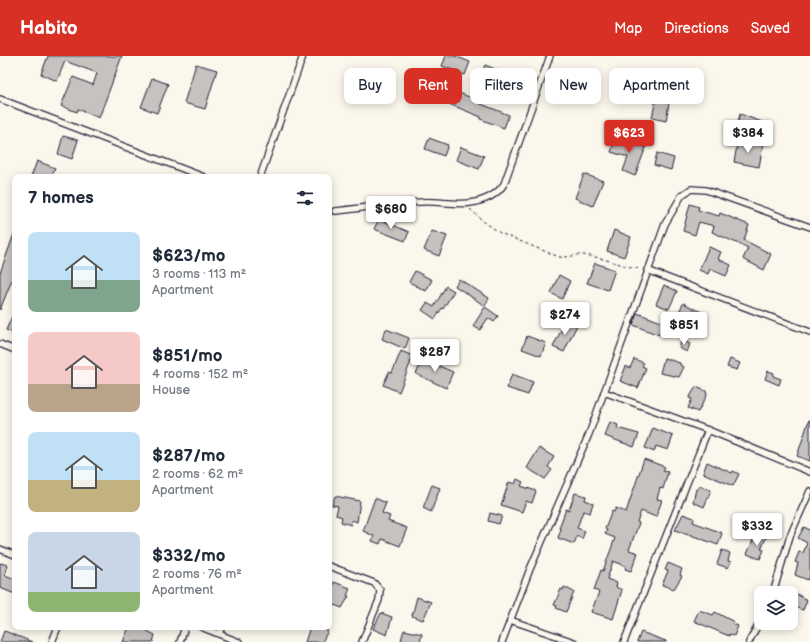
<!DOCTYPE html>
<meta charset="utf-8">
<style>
:root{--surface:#fff;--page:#f2f2f3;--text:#1f2937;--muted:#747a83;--accent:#d93025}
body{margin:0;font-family:"Balsamiq Sans",sans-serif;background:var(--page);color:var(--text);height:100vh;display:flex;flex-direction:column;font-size:15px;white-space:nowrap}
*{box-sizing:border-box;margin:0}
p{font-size:13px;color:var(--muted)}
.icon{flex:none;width:22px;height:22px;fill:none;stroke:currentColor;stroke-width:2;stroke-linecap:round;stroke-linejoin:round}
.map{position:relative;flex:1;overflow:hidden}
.details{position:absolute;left:12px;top:118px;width:320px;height:456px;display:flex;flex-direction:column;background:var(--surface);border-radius:8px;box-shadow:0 2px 10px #0003}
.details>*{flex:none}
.guide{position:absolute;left:344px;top:12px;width:380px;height:36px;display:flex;gap:8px}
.tools{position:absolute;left:754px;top:530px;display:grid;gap:8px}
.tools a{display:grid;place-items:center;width:44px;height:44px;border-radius:8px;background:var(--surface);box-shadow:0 2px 10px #0003;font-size:20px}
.price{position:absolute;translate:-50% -34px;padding:0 9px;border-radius:4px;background:#fff;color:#222;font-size:13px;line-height:26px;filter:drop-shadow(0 1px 2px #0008)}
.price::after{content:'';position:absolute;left:50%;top:24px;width:12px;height:9px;margin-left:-6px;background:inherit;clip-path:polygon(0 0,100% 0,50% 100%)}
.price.selected{background:var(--accent);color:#fff}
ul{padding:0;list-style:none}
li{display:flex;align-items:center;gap:12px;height:100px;padding:0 16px}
li span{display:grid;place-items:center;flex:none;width:112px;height:80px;border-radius:8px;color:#555}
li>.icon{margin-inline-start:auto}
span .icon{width:48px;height:48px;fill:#fffc;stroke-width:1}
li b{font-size:17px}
h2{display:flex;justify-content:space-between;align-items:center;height:48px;padding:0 16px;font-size:17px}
.chip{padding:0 14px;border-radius:8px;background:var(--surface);box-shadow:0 2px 10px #0003;font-size:14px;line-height:36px}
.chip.selected{background:var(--accent);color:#fff}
header{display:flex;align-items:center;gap:24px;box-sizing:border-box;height:56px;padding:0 20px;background:var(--accent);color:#fff}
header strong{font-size:19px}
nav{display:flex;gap:22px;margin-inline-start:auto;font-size:14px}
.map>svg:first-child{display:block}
.building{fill:#c6c2c0;stroke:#22223b}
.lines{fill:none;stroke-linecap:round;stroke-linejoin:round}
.minor-casing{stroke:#22223b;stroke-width:8}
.path{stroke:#22223b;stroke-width:1;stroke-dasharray:3 3;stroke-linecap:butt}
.minor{stroke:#fbf7ec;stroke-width:5.5}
</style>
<header>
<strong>Habito</strong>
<nav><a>Map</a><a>Directions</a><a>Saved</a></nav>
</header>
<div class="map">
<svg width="810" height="586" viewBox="0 0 810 586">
<rect width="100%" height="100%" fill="#fbf7ec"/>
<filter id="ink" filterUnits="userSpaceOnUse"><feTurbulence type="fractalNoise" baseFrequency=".025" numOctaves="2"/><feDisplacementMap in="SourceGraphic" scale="8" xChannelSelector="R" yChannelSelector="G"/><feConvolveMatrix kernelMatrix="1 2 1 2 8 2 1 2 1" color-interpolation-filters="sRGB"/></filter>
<g filter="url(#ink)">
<!-- building -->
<g class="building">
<polygon points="48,0 122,0 99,62 78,53 77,56 61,50 73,21 93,29 97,17 65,5 57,25 41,18"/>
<polygon points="446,0 455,0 470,6 465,19 442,10"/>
<polygon points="196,8 217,14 205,53 184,47"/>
<polygon points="485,9 508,18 503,31 480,22"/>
<polygon points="420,19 443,28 438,41 415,32"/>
<polygon points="152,22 168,28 157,57 141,51"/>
<polygon points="454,35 477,44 476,46 509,59 504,72 480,63 481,61 449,48"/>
<polygon points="657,38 670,41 666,65 652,62"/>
<polygon points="740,58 770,69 766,79 737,69"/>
<polygon points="63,80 78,84 72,103 58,98"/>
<polygon points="616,81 646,91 635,120 623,115 628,101 611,96"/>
<polygon points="429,82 448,89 444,100 425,93"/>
<polygon points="738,84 763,89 759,111 734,106"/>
<polygon points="461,91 484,100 479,113 456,104"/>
<polygon points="657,97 674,102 671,114 654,109"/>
<polygon points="37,105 55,112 51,121 31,121"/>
<polygon points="584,118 603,125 593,150 575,142"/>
<polygon points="690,148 699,151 698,154 719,160 720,157 749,169 744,184 771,198 764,214 743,203 748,192 712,176 714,170 699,166 695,179 683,175"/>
<polygon points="379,163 409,176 405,185 374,173"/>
<polygon points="614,174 631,181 624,201 607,195"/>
<polygon points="432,175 447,180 439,200 424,194"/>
<polygon points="14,178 15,216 0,254 0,217"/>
<polygon points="709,191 721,196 718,203 731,209 726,220 710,213 708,218 699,214"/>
<polygon points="595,207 615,214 608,234 587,227"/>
<polygon points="415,215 432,224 426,235 409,226"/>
<polygon points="559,219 570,225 562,243 551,237"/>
<polygon points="459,223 489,242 485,250 455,230"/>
<polygon points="664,229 677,235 669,253 656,248"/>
<polygon points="446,230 454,235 443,253 442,252 435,263 422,254 427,247 434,251"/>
<polygon points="683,247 705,258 699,272 677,261"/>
<polygon points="485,251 498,260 494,266 488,262 480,274 473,270"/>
<polygon points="15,254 15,278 6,274"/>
<polygon points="637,257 664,267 659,279 633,269"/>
<polygon points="566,264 577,269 564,296 553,291"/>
<polygon points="386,273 409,282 405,293 382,283"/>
<polygon points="527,280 546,287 541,300 522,293"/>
<polygon points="682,284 690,288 687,296 679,292"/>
<polygon points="401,295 413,300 399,336 383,329 389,316 392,317"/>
<polygon points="664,302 680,307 680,309 684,311 679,321 660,317"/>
<polygon points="423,303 453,316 446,332 416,318"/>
<polygon points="634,303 644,307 642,310 646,312 638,332 620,325 626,310 630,312"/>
<polygon points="730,303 740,307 737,314 727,311"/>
<polygon points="768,315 774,317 773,320 781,323 779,329 765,323"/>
<polygon points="512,318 533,326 528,339 507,332"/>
<polygon points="696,331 706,335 707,339 698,356 688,352 692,343 689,342"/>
<polygon points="809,364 810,364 810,405 797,400"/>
<polygon points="610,366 618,369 617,372 639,378 634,391 605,380"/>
<polygon points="653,372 673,380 668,394 656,390 654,396 645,392"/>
<polygon points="539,392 554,401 548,411 552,414 545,423 527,412"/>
<polygon points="644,403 665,411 663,415 668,416 663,433 660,432 657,443 662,444 656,461 641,455 637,466 639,467 629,494 638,497 631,515 625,513 626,510 613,505 607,523 617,527 616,531 622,534 613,563 591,556 599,536 594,534 601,514 603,515 615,482 605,478 607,474 605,473 612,455 614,456 616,452 626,456"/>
<polygon points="707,406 732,417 733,415 739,418 733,430 703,417"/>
<polygon points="517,423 523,426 521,430 536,435 532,447 526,445 522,456 501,449 509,426 515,428"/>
<polygon points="432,429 440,432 431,456 423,452"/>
<polygon points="700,430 711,434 704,451 693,446 696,433 698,433"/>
<polygon points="575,437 586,440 585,444 593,447 590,457 583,455 577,472 585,475 582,483 577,480 574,488 558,482 561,473 559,472 566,453 569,454"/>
<polygon points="335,440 360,445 357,466 352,464 351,469 341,466 342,461 336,459 338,450 332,449"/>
<polygon points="375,442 386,447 382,457 390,460 388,465 407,472 400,490 382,483 380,488 372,485 374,480 363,475"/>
<polygon points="490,457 502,460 499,468 488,465"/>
<polygon points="683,458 694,462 693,466 722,477 718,489 688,478 688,479 675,474"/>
<polygon points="804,471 810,474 810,520 808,524 795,519 798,507 795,506 799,496 803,497 807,487 798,482"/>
<polygon points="756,477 766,482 761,493 764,494 760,503 747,498"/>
<polygon points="722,494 730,497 728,505 731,506 728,512 717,508"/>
<polygon points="0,507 8,509 5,519 15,523 15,538 0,532"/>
<polygon points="668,507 682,513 680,519 682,520 674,533 662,529 668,515 665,514"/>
<polygon points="334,526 350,532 347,540 349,540 342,552 329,547 329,540"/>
<polygon points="564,531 574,536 566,556 556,552 557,550 554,549 561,533 563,534"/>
<polygon points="793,536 807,544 803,554 791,550 791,538"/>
<polygon points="417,541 431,546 423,564 412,560"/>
<polygon points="699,554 713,559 715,556 734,566 733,568 738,570 734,580 729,578 729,580 694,565"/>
<polygon points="381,557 392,561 387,579 373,573"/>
<polygon points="129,571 139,573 142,571 148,573 147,575 155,579 153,586 123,586"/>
<polygon points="310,571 326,571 325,574 328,575 322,586 305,586"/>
<polygon points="404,574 422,578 420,586 408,586 401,584"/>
<polygon points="4,575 10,577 32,586 0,586"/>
<polygon points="641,576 666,585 666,586 637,586"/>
</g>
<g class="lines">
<!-- minor casing -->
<g class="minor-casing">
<g id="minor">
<polyline points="0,43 204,121"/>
<polyline points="260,121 303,0"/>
<path d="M335 155C364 152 392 147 421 146 437 145 456 149 470 147 484 145 497 139 504 128L550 0"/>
<polyline points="647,214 810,276"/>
<polyline points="0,288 15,294"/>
<polyline points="604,336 708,374 810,416"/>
<polyline points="0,493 15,499"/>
<polyline points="329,510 374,527 380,534 379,544 362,586"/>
<polyline points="773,537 790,480 810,435"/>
<polyline points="510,564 574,586"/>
<polyline points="201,571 239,586"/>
<polyline points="219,578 222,571"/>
<polyline points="52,586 58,571"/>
<polyline points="180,586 185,571"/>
<polyline points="502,586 530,513 589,378 665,168 682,139 691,133 706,134 810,171"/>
<polyline points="624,586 708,374"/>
<polyline points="749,586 761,563"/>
</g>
</g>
<!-- path -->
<path class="path" d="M470 153 483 165 500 177 559 201C568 202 576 198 583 199 603 201 621 210 641 213"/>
<!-- minor -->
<use href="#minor" class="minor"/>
</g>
</g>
</svg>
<div class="tools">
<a><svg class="icon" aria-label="layers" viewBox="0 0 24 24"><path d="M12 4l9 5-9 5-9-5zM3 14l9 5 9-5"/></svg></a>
</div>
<b class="price selected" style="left:629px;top:98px">$623</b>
<b class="price" style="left:748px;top:98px">$384</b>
<b class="price" style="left:391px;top:174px">$680</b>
<b class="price" style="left:565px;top:280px">$274</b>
<b class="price" style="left:684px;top:290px">$851</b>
<b class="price" style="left:435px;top:317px">$287</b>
<b class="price" style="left:757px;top:491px">$332</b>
<div class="guide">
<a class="chip">Buy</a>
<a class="chip selected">Rent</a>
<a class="chip">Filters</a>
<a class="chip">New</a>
<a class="chip">Apartment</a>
</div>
<section class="details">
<h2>7 homes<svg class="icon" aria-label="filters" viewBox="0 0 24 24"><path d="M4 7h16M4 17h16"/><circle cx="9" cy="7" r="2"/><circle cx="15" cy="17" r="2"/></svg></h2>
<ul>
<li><span style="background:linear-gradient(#bfe0f5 60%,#7fa58c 0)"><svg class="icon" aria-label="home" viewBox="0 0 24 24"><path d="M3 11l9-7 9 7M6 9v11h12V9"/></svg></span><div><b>$623/mo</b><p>3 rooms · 113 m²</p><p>Apartment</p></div></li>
<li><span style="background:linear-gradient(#f6c9c9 65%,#b9a48a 0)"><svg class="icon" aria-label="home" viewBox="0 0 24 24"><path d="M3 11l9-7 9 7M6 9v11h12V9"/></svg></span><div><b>$851/mo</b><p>4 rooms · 152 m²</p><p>House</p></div></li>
<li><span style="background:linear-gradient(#bfe0f5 60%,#c2b280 0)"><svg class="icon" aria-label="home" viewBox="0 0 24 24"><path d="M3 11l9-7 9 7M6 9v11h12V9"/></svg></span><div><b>$287/mo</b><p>2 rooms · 62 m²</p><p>Apartment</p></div></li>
<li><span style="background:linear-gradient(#c9d6e8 75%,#8fb573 0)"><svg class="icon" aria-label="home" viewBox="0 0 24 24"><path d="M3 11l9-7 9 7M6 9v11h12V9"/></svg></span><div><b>$332/mo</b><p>2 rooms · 76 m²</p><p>Apartment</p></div></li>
</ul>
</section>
</div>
